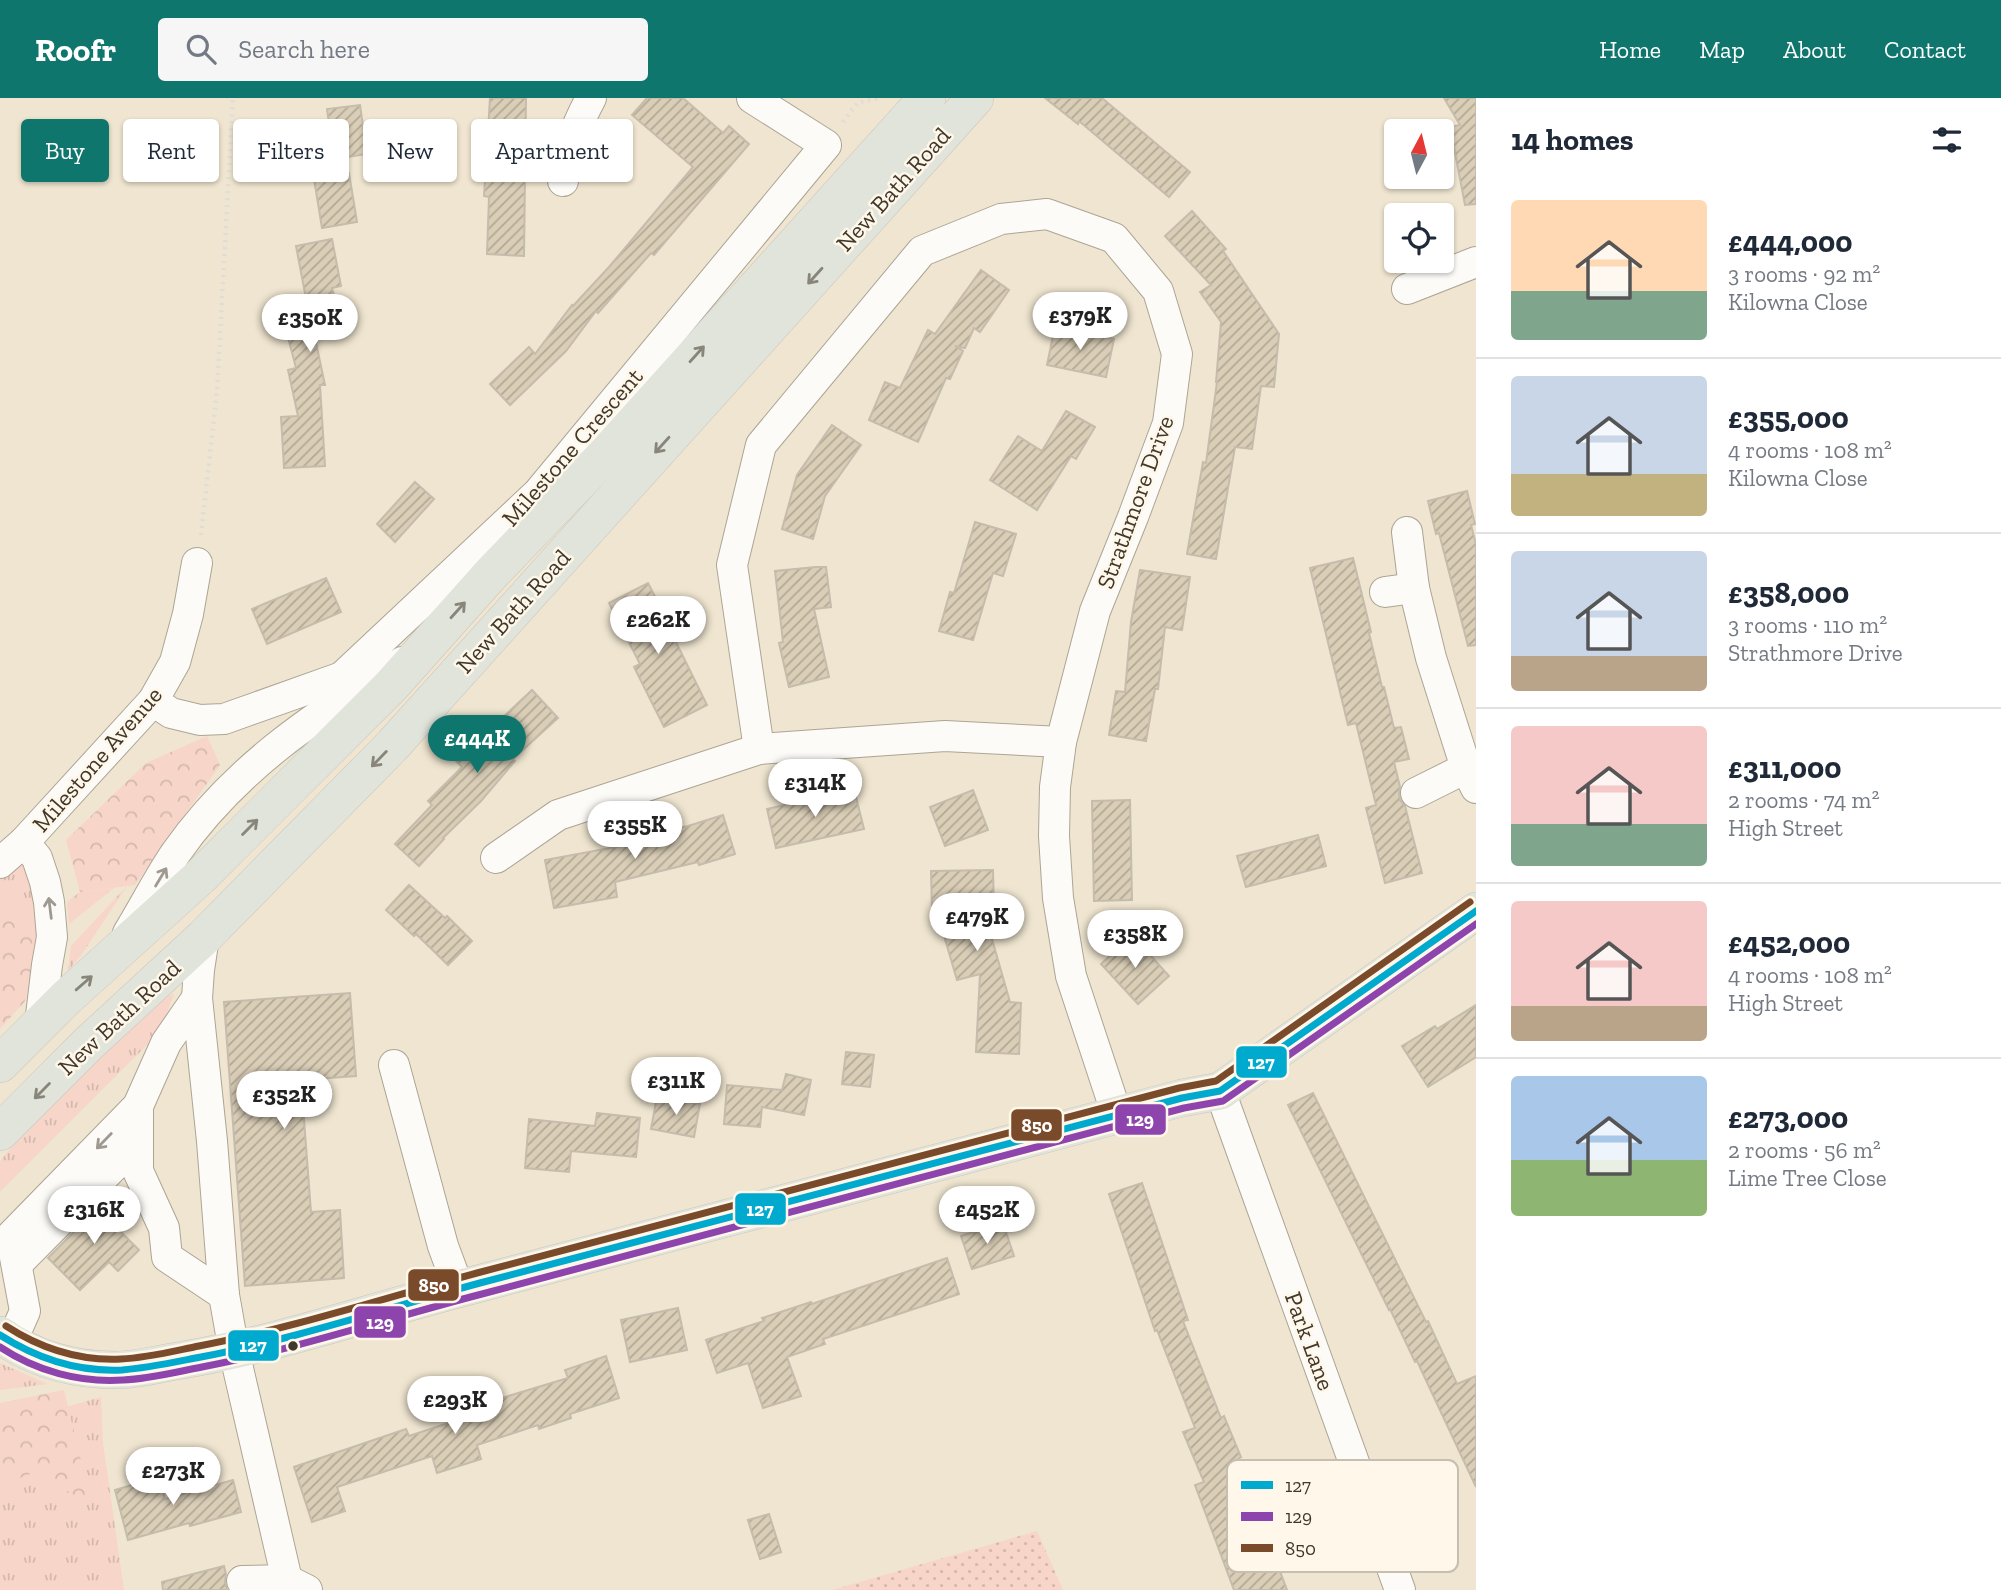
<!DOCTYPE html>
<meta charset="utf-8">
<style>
:root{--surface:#fff;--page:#f6f6f7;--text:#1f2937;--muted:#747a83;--line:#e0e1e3;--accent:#0f766e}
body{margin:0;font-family:"Zilla Slab",serif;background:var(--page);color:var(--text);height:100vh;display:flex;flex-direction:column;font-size:26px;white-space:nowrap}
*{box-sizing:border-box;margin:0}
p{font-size:23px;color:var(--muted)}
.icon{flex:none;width:38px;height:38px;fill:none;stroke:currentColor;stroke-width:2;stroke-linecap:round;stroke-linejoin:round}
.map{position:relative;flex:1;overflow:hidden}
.details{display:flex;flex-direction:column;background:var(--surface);width:525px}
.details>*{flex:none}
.hud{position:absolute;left:21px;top:21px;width:665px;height:63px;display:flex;gap:14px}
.needle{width:46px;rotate:7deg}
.tools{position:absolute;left:1384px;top:21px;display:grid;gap:14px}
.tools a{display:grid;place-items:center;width:70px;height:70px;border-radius:7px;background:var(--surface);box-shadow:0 2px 5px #0004;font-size:35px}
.price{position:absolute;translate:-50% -60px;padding:0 16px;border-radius:24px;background:#fff;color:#222;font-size:23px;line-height:46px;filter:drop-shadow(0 2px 4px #0008)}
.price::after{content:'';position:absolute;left:50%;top:42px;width:21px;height:16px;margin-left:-10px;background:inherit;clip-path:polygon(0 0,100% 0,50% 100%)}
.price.active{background:var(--accent);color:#fff}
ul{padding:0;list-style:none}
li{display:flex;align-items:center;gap:21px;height:175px;padding:0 35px}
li+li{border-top:2px solid var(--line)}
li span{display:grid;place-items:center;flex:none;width:196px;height:140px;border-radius:7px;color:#555}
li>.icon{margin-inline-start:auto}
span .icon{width:84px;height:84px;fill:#fffc;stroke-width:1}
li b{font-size:30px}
h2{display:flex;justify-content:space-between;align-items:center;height:84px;padding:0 35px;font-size:30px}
.pill{padding:0 24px;border-radius:7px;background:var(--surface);box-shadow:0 2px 5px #0004;font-size:24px;line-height:63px}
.pill.active{background:var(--accent);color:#fff}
header{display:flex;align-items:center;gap:42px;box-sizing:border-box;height:98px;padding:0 35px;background:var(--accent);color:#fff}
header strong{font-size:33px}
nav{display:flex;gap:38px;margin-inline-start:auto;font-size:24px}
.search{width:490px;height:63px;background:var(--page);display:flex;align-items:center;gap:18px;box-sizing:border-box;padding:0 24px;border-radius:7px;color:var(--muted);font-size:26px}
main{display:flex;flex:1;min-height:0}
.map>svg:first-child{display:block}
.grass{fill:url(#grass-tufts)}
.forest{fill:url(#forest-crowns)}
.park{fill:url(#park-dots)}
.building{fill:url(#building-hatch);stroke:#c5bcac;stroke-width:2}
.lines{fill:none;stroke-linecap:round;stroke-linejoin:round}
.minor-casing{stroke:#aca595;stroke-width:32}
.major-casing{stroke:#ccc6bc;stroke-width:38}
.path{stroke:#e0dcd6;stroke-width:4.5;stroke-dasharray:2 5;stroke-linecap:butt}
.minor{stroke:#fdfbf8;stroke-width:30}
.major{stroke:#e1e4db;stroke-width:37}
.bus-1-casing{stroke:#fff7e9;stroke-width:12}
.bus-2-casing{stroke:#fff7e9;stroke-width:12}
.bus-3-casing{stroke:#fff7e9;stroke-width:12}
.bus-1{stroke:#00a9ce;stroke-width:7}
.bus-2{stroke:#8e44ad;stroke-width:7}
.bus-3{stroke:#7a4b2a;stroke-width:7}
.oneway{stroke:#88857a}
.oneway2{stroke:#9e9a91}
.bus-dot{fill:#40382a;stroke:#fff7e9;stroke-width:2.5}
.labels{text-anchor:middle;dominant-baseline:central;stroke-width:5;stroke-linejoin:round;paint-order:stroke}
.street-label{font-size:24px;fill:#40382a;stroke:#fff7e9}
.key{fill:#fff7e9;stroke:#c6beb0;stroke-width:2}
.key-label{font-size:19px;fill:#40382a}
.line-badge{stroke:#fff7e9;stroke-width:2.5}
.badge-label{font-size:19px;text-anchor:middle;font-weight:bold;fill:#fff}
</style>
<header>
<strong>Roofr</strong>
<div class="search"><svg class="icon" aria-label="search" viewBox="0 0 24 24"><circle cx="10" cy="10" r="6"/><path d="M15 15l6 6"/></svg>Search here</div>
<nav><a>Home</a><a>Map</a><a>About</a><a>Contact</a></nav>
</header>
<main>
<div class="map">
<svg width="1476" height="1492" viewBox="0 0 1476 1492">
<defs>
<pattern id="grass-tufts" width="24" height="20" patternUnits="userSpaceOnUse" patternTransform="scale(1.75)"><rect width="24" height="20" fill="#f7d5c9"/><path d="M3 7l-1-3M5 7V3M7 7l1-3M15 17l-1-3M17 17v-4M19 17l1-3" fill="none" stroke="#d5b8ad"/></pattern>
<pattern id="forest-crowns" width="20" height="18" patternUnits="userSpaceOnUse" patternTransform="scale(1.75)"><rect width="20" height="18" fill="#f7d5c9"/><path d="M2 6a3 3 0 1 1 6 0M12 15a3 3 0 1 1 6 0" fill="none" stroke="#d5b8ad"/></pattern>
<pattern id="park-dots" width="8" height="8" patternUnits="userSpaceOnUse" patternTransform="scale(1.75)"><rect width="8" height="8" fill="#f7d5c9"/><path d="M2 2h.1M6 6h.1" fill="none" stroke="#d5b8ad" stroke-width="1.8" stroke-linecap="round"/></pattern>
<pattern id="building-hatch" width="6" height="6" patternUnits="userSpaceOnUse" patternTransform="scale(1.75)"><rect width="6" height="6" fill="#daceb7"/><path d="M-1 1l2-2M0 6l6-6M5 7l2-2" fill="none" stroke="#b2a895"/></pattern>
</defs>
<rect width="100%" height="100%" fill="#efe5d0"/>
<!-- grass -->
<g class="grass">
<polygon points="26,757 41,830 0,803 0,781"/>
<polygon points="127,788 82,856 68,873 71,848"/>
<polygon points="114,790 69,826 67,804 80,794"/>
<polygon points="174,896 160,934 0,1094 0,1063 53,1001 159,901"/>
<polygon points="0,1265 48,1286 0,1292"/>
<polygon points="101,1299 103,1345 124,1492 0,1492 0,1328"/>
</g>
<!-- forest -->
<g class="forest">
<polygon points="207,638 220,667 135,787 80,794 66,742 146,665"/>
<polygon points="0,803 41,830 26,902 0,931"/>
<polygon points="64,1292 92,1408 35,1374 0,1388 0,1305"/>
</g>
<!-- park -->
<polygon class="park" points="1037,1433 1063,1492 832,1492"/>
<!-- building -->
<g class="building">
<polygon points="490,0 526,0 524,158 487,156 489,99 484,98"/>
<polygon points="647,0 683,0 723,35 729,28 749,46 654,157 651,155 598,215 596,213 566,253 510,307 490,286 529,249 535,256 572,207 573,208 609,169 693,69 632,17"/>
<polygon points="1045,0 1102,0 1190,74 1169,99 1079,23 1078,26"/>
<polygon points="1444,0 1476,0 1476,106 1465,107 1450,29 1460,27"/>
<polygon points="360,7 367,56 334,61 327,11"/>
<polygon points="349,75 357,124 322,130 314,81"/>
<polygon points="1192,113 1226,151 1223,153 1279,236 1274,289 1261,288 1252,351 1235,349 1216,461 1187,456 1203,364 1206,365 1217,284 1216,284 1221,224 1200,194 1211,187 1165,138"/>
<polygon points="332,141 341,188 332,190 342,227 314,235 325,287 320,287 325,368 284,370 281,319 298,318 288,272 296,270 281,213 307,206 296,148"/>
<polygon points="981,172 1009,192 980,234 974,230 965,250 955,248 963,253 950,281 946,280 918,344 869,322 885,284 900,290 928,232 935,236"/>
<polygon points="1055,228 1114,241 1106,279 1047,267"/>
<polygon points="1066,313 1095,329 1076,361 1071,358 1037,412 990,382 1018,338 1042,353"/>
<polygon points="832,327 861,347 825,398 813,441 782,431 797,377"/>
<polygon points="415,384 434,401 395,444 377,426"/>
<polygon points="1467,393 1475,426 1471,427 1476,446 1476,547 1468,548 1439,435 1436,436 1428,403"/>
<polygon points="975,424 1016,436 1003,478 993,475 973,542 939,533 950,494 954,495"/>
<polygon points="1353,460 1371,534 1369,535 1382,589 1384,589 1394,630 1401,629 1409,661 1394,664 1400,689 1399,695 1400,702 1405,708 1422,775 1385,785 1366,710 1376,707 1356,625 1348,627 1310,470"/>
<polygon points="816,469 826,469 831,509 814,511 829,579 789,589 779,545 783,544 775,473"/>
<polygon points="1140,472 1190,479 1182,532 1165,529 1158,591 1155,591 1146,643 1109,637 1116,593 1125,594 1131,524"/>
<polygon points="326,480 341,514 267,546 252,511"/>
<polygon points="648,485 676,539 674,540 707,607 664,629 634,569 640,566 609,505"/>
<polygon points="532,592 558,620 513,661 515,663 481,703 443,740 444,741 419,768 395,746 432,707 428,703 462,669 455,662 482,632 485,636"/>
<polygon points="854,691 864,731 776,750 767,711"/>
<polygon points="973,692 988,732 945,748 930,709"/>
<polygon points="1130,702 1132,802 1094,803 1092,703"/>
<polygon points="723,717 735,756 699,767 698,764 615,784 617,799 554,810 545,762 637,745 636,740 688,728"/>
<polygon points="1318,737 1326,768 1246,789 1237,758"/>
<polygon points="993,772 994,813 984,813 1010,904 1021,905 1019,956 976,954 980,876 957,882 937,814 932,814 931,773"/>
<polygon points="409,787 445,820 447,818 472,843 448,867 416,836 414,838 386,812"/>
<polygon points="1132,837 1169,878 1138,906 1101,866"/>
<polygon points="350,895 356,978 301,982 311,1114 340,1112 344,1180 245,1188 224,904"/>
<polygon points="1476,907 1476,959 1428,989 1402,948 1435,928 1437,931"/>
<polygon points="846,954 874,957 870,989 842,986"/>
<polygon points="786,976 811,982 804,1017 762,1009 760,1029 724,1026 727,987 782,992"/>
<polygon points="1313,995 1426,1224 1428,1223 1457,1286 1476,1278 1476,1389 1417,1263 1415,1264 1390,1211 1389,1212 1288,1007"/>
<polygon points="657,998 700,1006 694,1039 651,1031"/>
<polygon points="597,1015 640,1020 636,1059 571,1053 569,1074 525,1070 529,1021 595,1028"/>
<polygon points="1142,1085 1188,1222 1183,1223 1221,1320 1224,1318 1241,1359 1238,1361 1287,1492 1234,1492 1195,1387 1204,1384 1183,1334 1195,1330 1157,1232 1155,1233 1109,1096"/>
<polygon points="115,1092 125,1102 107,1120 139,1152 118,1173 109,1164 80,1192 48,1160"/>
<polygon points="1003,1125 1014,1158 972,1171 961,1138"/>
<polygon points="947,1160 959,1196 823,1241 825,1246 787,1259 801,1298 763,1310 748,1265 717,1275 706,1242 764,1223 762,1220 811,1204 812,1206"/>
<polygon points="678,1210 687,1252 630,1264 621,1222"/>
<polygon points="606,1258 619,1300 570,1316 571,1320 539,1331 538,1327 477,1347 481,1361 437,1375 432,1358 337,1389 345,1413 312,1424 294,1369 406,1331 409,1338 485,1313 482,1306 568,1280 565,1272"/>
<polygon points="159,1379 165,1401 233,1382 241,1414 190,1428 189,1425 128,1442 115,1392"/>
<polygon points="769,1416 781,1454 760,1461 748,1422"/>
<polygon points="224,1468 226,1476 225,1484 227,1492 163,1492 162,1484"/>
</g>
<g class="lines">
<!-- minor casing -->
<g class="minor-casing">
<g id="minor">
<path d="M563 83C567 52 576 28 591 0"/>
<polyline points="1407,191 1476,164"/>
<polyline points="1407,434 1414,490 1431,560 1466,670 1476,690"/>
<polyline points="1385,494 1414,490"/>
<polyline points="153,603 171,615 200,622 224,621 342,579 538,395 826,47 752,0"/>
<polyline points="759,651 732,467 761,347 922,153 1001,121 1047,116 1114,140 1158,193 1177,256 1168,325 1133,419 1095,513 1061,644 1055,689 1054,738 1058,800 1071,878 1117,1017"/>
<polyline points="1416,695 1466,670"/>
<polyline points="24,744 37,760 45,784 49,804 52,839 47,867 40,926"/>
<polyline points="496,760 558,717 759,651 945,638 1061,644"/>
<polyline points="0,765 24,744 153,603 175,564 188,516 197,465"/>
<path d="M128 835C144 809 158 781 175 756 234 671 315 617 402 564"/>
<polyline points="204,839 199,872 197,900 212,1043 224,1197 234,1253 287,1482 307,1492"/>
<polyline points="394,967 443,1148 459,1191"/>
<polyline points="1220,993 1400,1492"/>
<polyline points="138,1008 138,1073 164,1130 167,1159 224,1197"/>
<polyline points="17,1166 137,1045"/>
<polyline points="11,1245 25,1213 11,1138 138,1008 166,945 197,900"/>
<polyline points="242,1483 287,1482"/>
</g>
</g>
<!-- major casing -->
<g class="major-casing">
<g id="major">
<polyline points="0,966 66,900 200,779 391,588 490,477 607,355 927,0"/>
<polyline points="0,1034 88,946 204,839 392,648 975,0"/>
<path d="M0 1237C34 1261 74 1272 116 1272 138 1272 161 1265 183 1262 278 1246 369 1214 462 1190 702 1126 942 1063 1182 1000L1220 993 1476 813"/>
</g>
</g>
<!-- path -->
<g class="path">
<polyline points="843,24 857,5 879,0"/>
<polyline points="201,437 217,293 233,0"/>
</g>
<!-- minor -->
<use href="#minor" class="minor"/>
<!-- major -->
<use href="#major" class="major"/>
<!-- bus-1 casing -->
<g class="bus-1-casing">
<path id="bus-1" d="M0 1237C36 1260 78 1274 122 1272 148 1270 175 1264 201 1259 295 1241 387 1210 480 1185 714 1123 948 1061 1182 1000L1220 993 1476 813"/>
</g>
<!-- bus-2 casing -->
<g class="bus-2-casing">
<path id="bus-2" d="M0 1249C36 1273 80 1285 123 1282 149 1281 176 1274 202 1269 297 1251 389 1220 482 1196 716 1133 950 1072 1184 1010L1223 1003 1476 826"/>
</g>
<!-- bus-3 casing -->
<g class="bus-3-casing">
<path id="bus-3" d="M6 1228C40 1250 80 1263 121 1261 147 1260 174 1253 199 1248 293 1230 384 1200 477 1175 711 1113 945 1051 1179 990L1216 983 1470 804"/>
</g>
<!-- bus-1 -->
<use href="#bus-1" class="bus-1"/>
<!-- bus-2 -->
<use href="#bus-2" class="bus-2"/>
<!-- bus-3 -->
<use href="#bus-3" class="bus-3"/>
</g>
<!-- one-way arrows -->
<defs><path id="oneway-shaft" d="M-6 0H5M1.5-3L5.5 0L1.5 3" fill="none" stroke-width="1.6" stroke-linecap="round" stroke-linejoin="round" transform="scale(1.75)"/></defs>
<g class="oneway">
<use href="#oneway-shaft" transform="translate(815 178) rotate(132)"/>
<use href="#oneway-shaft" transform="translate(697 256) rotate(-48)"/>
<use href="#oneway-shaft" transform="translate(662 347) rotate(132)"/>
<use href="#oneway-shaft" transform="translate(458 512) rotate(-48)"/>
<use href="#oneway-shaft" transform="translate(379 661) rotate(134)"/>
<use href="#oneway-shaft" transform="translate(250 729) rotate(-45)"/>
<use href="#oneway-shaft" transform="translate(84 885) rotate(-41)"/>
<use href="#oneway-shaft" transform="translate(42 993) rotate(135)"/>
</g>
<g class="oneway2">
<use href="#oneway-shaft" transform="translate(161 779) rotate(-59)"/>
<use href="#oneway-shaft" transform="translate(50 810) rotate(-97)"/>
<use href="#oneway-shaft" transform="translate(104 1043) rotate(134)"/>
</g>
<!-- markers -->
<circle class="bus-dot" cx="293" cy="1248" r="6"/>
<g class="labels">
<!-- street labels -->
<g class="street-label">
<text transform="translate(893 91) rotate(-48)">New Bath Road</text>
<text transform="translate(572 349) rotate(-49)">Milestone Crescent</text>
<text transform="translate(1135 404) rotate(-70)">Strathmore Drive</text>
<text transform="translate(513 513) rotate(-48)">New Bath Road</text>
<text transform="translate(97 661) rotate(-49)">Milestone Avenue</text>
<text transform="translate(119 919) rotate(-43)">New Bath Road</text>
<text transform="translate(1310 1243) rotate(70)">Park Lane</text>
</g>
</g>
<!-- legend -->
<rect x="1227" y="1362" width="231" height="112" rx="10" class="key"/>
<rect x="1241" y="1383" width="32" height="8" fill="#00a9ce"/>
<rect x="1241" y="1414" width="32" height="9" fill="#8e44ad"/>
<rect x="1241" y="1446" width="32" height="8" fill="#7a4b2a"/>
<g class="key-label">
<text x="1285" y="1394">127</text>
<text x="1285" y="1425">129</text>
<text x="1285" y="1457">850</text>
</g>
<g class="line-badge">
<rect x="1235" y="947" width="53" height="34" rx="7" fill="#00a9ce"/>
<rect x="1114" y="1005" width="53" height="33" rx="7" fill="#8e44ad"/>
<rect x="1010" y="1010" width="53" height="34" rx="7" fill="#7a4b2a"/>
<rect x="734" y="1094" width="53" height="34" rx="7" fill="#00a9ce"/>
<rect x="407" y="1170" width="53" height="34" rx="7" fill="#7a4b2a"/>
<rect x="353" y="1207" width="54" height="34" rx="7" fill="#8e44ad"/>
<rect x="227" y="1231" width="53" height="33" rx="7" fill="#00a9ce"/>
</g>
<g class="badge-label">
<text x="1261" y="971">127</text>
<text x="1140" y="1028">129</text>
<text x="1037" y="1034">850</text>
<text x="760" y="1118">127</text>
<text x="434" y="1194">850</text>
<text x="380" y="1231">129</text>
<text x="253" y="1254">127</text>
</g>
</svg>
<div class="tools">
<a><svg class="needle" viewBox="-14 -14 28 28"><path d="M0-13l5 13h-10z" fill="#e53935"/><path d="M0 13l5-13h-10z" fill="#747a83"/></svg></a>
<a><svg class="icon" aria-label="locate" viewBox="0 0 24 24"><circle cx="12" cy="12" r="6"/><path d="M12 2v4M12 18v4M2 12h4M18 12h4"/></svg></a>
</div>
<b class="price" style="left:1080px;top:254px">£379K</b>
<b class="price" style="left:310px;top:256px">£350K</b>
<b class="price" style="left:658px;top:558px">£262K</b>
<b class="price active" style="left:477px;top:677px">£444K</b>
<b class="price" style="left:815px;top:721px">£314K</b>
<b class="price" style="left:635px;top:763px">£355K</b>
<b class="price" style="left:977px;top:855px">£479K</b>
<b class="price" style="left:1135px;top:872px">£358K</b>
<b class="price" style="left:676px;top:1019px">£311K</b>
<b class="price" style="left:284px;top:1033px">£352K</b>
<b class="price" style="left:94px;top:1148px">£316K</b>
<b class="price" style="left:987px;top:1148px">£452K</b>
<b class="price" style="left:455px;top:1338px">£293K</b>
<b class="price" style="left:173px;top:1409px">£273K</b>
<div class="hud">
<a class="pill active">Buy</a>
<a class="pill">Rent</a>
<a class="pill">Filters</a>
<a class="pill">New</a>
<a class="pill">Apartment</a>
</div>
</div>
<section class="details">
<h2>14 homes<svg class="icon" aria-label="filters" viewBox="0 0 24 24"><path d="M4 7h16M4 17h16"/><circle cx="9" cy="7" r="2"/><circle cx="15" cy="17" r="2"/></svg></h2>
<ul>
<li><span style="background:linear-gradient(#ffd9b3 65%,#7fa58c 0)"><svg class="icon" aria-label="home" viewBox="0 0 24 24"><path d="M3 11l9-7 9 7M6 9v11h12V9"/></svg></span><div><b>£444,000</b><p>3 rooms · 92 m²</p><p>Kilowna Close</p></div></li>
<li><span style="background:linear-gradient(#c9d6e8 70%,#c2b280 0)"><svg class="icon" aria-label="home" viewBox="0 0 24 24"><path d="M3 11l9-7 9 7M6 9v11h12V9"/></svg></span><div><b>£355,000</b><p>4 rooms · 108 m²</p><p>Kilowna Close</p></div></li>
<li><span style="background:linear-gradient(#c9d6e8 75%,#b9a48a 0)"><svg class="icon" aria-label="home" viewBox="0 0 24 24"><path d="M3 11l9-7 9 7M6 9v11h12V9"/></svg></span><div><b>£358,000</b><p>3 rooms · 110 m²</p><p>Strathmore Drive</p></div></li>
<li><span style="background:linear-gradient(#f6c9c9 70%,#7fa58c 0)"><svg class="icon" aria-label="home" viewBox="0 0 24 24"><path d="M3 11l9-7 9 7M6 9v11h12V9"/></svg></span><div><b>£311,000</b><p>2 rooms · 74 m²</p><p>High Street</p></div></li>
<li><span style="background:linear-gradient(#f6c9c9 75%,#b9a48a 0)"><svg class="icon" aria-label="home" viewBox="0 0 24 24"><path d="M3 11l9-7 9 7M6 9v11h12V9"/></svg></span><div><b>£452,000</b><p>4 rooms · 108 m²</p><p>High Street</p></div></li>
<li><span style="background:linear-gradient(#a9c7e8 60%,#8fb573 0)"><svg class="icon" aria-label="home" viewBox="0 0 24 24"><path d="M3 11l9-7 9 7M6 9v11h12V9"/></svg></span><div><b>£273,000</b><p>2 rooms · 56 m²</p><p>Lime Tree Close</p></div></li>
</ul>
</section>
</main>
